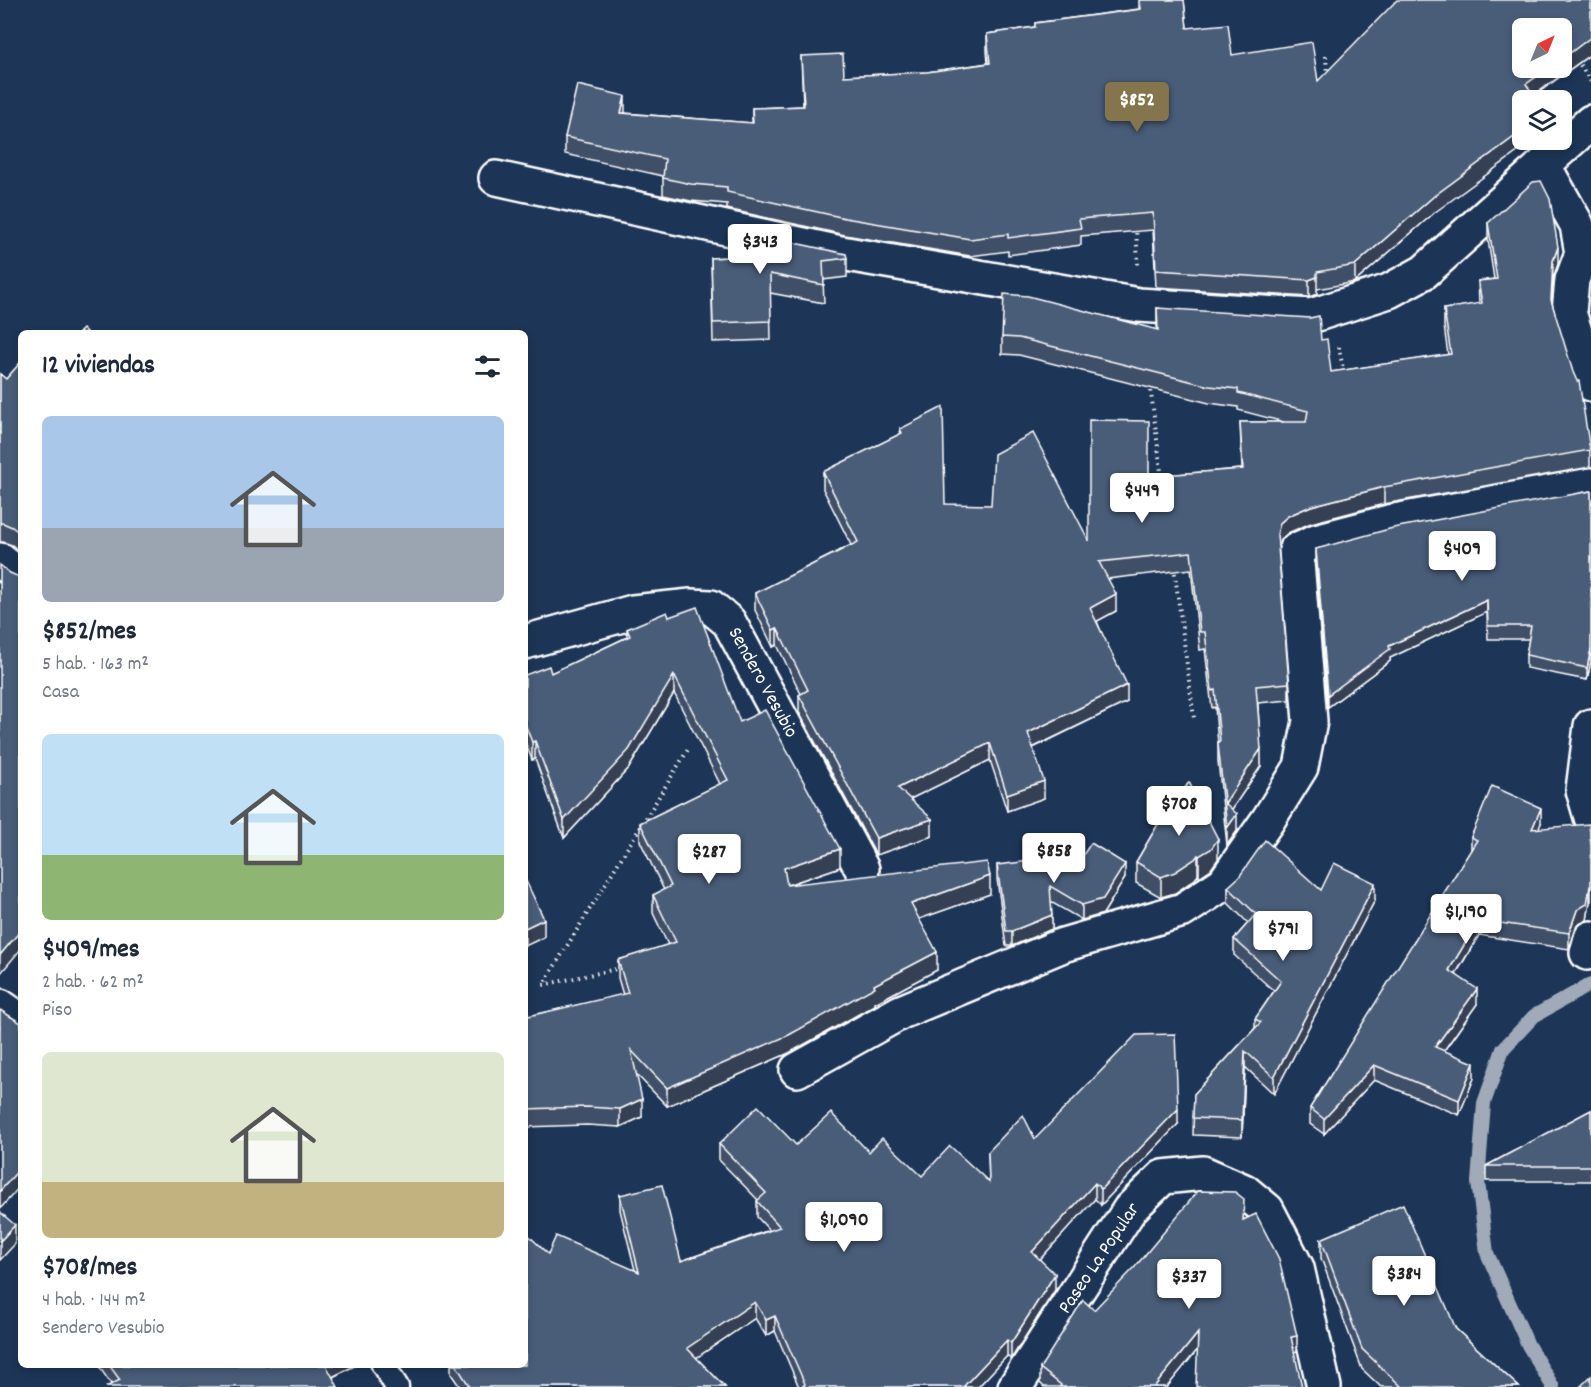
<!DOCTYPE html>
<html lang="es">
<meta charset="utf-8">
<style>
:root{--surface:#fff;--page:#f2f2f3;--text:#1f2937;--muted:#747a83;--accent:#84754c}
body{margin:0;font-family:Dekko,sans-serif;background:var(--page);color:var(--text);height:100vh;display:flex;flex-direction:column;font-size:22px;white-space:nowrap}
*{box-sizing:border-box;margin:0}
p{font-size:20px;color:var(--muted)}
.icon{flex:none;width:33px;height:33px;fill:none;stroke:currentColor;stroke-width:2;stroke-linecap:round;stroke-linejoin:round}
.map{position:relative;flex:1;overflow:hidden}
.drawer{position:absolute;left:18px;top:330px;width:510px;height:1038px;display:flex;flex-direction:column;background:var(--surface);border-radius:9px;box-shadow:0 3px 9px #0003}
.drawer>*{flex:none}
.needle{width:39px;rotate:43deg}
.buttons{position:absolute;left:1512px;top:18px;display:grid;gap:12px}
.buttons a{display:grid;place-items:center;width:60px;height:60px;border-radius:9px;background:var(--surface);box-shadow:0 3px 9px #0003;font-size:30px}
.price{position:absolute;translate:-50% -51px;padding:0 14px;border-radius:6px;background:#fff;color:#222;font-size:20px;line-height:39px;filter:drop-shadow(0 2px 3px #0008)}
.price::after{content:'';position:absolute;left:50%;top:36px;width:18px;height:14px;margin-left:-9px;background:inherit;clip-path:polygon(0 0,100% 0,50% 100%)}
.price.on{background:var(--accent);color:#fff}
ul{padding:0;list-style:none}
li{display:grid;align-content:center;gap:12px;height:318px;padding:0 24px}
li span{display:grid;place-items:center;height:186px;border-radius:9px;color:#555}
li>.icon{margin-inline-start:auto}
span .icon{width:108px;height:108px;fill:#fffc;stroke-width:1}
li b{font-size:26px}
h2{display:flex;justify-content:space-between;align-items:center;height:72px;padding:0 24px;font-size:26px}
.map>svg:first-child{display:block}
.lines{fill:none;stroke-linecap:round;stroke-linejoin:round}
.stream{stroke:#a0aab8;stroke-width:14}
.service-casing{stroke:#fff;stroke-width:27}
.minor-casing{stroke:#fff;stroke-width:38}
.path{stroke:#fff;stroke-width:4;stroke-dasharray:1.5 4.5;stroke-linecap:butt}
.service{stroke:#1d3557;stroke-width:22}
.minor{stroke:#1d3557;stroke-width:33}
.wall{fill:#405068;stroke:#fff;stroke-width:1.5}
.shaded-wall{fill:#344155;stroke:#fff;stroke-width:1.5}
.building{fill:#4a5d79;stroke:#fff;stroke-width:1.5}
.labels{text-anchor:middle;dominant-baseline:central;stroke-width:6;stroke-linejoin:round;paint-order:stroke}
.street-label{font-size:20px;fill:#fff;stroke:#1d3557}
</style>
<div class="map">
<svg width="1591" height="1387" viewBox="0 0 1591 1387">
<rect width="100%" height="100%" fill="#1d3557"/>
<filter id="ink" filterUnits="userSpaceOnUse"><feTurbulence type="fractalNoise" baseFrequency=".0167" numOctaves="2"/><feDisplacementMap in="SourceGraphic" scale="12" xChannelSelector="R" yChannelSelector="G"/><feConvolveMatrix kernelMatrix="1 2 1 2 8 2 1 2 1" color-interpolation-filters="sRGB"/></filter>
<g filter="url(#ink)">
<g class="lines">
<!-- stream -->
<polyline class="stream" points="1553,1387 1528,1345 1487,1253 1478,1182 1484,1103 1503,1049 1534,1016 1591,984"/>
<!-- service casing -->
<g class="service-casing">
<polyline id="service" points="383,1365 397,1387"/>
</g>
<!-- minor casing -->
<g class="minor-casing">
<g id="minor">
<polyline points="1544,166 1577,225 1582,253 1572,280 1569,312 1591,384"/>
<polyline points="496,178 841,253 1139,305 1311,316 1389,291 1424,272 1591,122"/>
<polyline points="0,560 21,577"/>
<polyline points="525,642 633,612 691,606 711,607 729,622 862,869"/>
<polyline points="1591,726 1583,790 1591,817"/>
<polyline points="1587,953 1591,938"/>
<polyline points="0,1006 21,1021"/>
<polyline points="797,1070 901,1012 1063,945 1183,910 1224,883 1268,820 1301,767 1310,721 1296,550 1316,541 1389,522 1591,485"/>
<polyline points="1015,1387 1130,1209 1163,1177 1203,1173 1244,1191 1267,1210 1297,1268 1324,1387"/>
</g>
</g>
<!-- path -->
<g class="path">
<polyline points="1326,56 1327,76"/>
<polyline points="1577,60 1591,82"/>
<polyline points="1136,227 1138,265"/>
<polyline points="1339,347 1344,375"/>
<polyline points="1150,385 1162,479"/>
<polyline points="1174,567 1194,718"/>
<polyline points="621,968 543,985 689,748"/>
</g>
<!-- service -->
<use href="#service" class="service"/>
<!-- minor -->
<use href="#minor" class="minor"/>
</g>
<!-- wall -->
<g class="wall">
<polygon points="1139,0 1184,0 1187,28 1232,55 1318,81 1591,0 1591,54 1534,96 1434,213 1355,282 1317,289 1317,294 1309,297 1156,287 1153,230 1081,236 1081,245 1008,255 1008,251 970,256 845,235 727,209 727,204 691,201 663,195 663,176 565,154 565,137 625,113 752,123 752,108 803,106 801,56 844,76 927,72 988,63 987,51 987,34 1035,27 1035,23 1139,9"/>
<polygon points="1488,223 1558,264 1553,278 1552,303 1590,450 1590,467 1384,504 1311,523 1288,533 1280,540 1278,547 1289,683 1289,700 1258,703 1261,766 1232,809 1237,831 1227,845 1218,761 1218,744 1215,707 1212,708 1205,649 1200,650 1191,569 1108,579 1116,611 1097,621 1127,702 1033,748 1044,798 1007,811 990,760 910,799 932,836 876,855 799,712 799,695 801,694 777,645 773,647 755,610 755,593 851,545 823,489 823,472 900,434 900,429 945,504 1089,541 1149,476 1242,469 1240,422 1284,422 1238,410 1238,407 1209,403 1019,355 1002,354 1002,337 1157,330 1157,308 1321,340 1331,372 1448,355 1444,326 1444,309 1479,304 1478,281 1494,279 1488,240"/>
<polygon points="729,229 847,258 847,277 823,280 824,303 770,293 771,340 713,342 711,258 729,257"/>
<polygon points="21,362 21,553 12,545 3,542 0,542 0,374 6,379"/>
<polygon points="1591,491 1591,661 1587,680 1526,668 1526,655 1529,639 1488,639 1487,612 1390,658 1390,661 1328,707 1316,562 1316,549"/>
<polygon points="669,617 740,722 840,867 788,885 990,894 919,919 937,970 875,1003 875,1005 789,1053 667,1106 636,1074 642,1117 620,1127 587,1125 525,1127 525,1009 529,1016 623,995 618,978 618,960 668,945 653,913 653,895 664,890 640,841 640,823 720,784 674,693 629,768 564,838 535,759 532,760 525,742 525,675 551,673 627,637 627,629"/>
<polygon points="1164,814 1218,859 1211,869 1199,877 1198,875 1195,879 1175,893 1161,897 1136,883 1136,862"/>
<polygon points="1541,823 1538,828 1591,847 1591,901 1590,901 1587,920 1577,925 1569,949 1479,935 1456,974 1477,1004 1444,1051 1474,1078 1459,1115 1374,1080 1324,1134 1310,1124 1310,1108 1471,851 1471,837"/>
<polygon points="997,865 1125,878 1103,914 1082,920 1051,902 1052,929 1012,946 1006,946 997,879"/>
<polygon points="1228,887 1321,890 1375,900 1274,1094 1245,1067 1242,1137 1193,1135 1194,1094 1255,1028 1255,1019 1274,991 1234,955 1234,939 1248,923 1228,903"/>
<polygon points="1591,1110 1591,1181 1486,1181 1486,1166"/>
<polygon points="1178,1124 1101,1205 1095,1199 1040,1259 1055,1290 1011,1359 1007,1356 978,1387 799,1387 775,1331 766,1336 755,1318 696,1358 725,1387 460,1387 451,1374 451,1365 525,1365 548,1254 635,1270 620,1210 620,1195 681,1261 769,1230 757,1217 757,1201 758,1200 719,1160 719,1144 796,1145 869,1152 922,1176 989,1182 988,1152 1035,1139"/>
<polygon points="1244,1219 1297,1351 1197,1350 1167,1387 1044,1387 1040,1383 1040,1368 1094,1310"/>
<polygon points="1321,1239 1456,1329 1519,1387 1381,1387 1362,1369 1321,1258"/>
<polygon points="98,1365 356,1365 333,1377 111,1384"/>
</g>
<!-- shaded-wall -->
<g class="shaded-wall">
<polygon points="1591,37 1591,54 1527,100 1526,84 1549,68 1562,68 1562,59"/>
<polygon points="625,96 625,113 621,113"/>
<polygon points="1522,131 1522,140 1534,140 1434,213 1355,282 1355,265 1434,196"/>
<polygon points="1558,247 1558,264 1553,278 1551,317 1553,261"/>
<polygon points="1317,277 1317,294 1309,297 1309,280"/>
<polygon points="1384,487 1384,504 1311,523 1288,533 1280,540 1277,552 1277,534 1280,523 1288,516 1311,506"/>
<polygon points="1116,594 1116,611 1090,625 1090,608"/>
<polygon points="1487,600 1487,612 1390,658 1390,661 1328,707 1328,695 1389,646"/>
<polygon points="777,628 777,645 773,647 773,630"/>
<polygon points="1591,649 1591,661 1587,680 1587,668"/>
<polygon points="674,675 674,693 629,768 564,838 564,820"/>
<polygon points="1127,685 1127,702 1028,750 1028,733"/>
<polygon points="535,741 535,759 532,760 532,742"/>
<polygon points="990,743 990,760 898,805 898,788"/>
<polygon points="1261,749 1261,766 1226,818 1225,803"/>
<polygon points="1044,781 1044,798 1007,811 1007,794"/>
<polygon points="1541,808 1541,823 1532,845 1532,829"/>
<polygon points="1237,814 1237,831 1227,845 1227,828"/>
<polygon points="932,819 932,836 876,855 876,838"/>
<polygon points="1218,839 1218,859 1211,869 1199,877 1199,856"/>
<polygon points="840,849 840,867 784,886 784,868"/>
<polygon points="1198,855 1198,875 1195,879 1175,893 1161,897 1161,877"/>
<polygon points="1125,864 1125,878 1103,914 1082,920 1082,905"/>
<polygon points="990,876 990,894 911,922 911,904"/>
<polygon points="1375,883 1375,900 1274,1094 1274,1077"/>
<polygon points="1590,886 1590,901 1587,920 1577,925 1569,949 1569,933 1577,910"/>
<polygon points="1052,915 1052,929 1012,946 1012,931"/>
<polygon points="544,919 544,937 525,946 525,928"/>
<polygon points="1479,920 1479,935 1449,985 1449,970"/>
<polygon points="21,930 21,949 0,974 0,955"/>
<polygon points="937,952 937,970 875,1003 875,1005 789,1053 667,1106 667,1088 874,985"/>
<polygon points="1477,989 1477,1004 1435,1063 1435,1047"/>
<polygon points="1245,1051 1245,1067 1242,1137 1242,1120"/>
<polygon points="1474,1063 1474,1078 1459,1115 1459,1100"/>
<polygon points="1374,1065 1374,1080 1324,1134 1324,1119"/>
<polygon points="642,1099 642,1117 620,1127 620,1109"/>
<polygon points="1178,1109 1178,1124 1101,1205 1101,1189"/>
<polygon points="21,1167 21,1185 0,1209 0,1191"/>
<polygon points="1095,1183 1095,1199 1032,1268 1032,1252"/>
<polygon points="15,1225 15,1244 0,1260 0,1241"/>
<polygon points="1055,1274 1055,1290 1011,1359 1011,1343"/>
<polygon points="755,1302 755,1318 687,1364 687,1348"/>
<polygon points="775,1316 775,1331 766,1336 766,1320"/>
<polygon points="1198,1333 1198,1349 1167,1387 1154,1387"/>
<polygon points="1297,1336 1297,1351 1291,1353 1291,1337"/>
<polygon points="1007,1340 1007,1356 978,1387 963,1387"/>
<polygon points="326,1365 356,1365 326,1380"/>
</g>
<!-- building -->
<g class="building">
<polygon points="1140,0 1184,0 1187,28 1228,24 1232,55 1312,42 1318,81 1397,0 1591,0 1591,37 1562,59 1562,28 1522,28 1522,68 1549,68 1526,84 1537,100 1522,100 1522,131 1434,196 1355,265 1317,272 1317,277 1309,280 1156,270 1153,213 1079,219 1081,228 1008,238 1008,234 970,239 845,218 727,192 727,187 691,184 663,178 665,159 565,137 577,85 625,96 621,113 753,123 752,108 804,106 801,56 843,54 844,76 927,72 990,63 987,34 1035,27 1035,23 1141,9"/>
<polygon points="1541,181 1550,199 1558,247 1553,261 1551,300 1573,372 1577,381 1579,381 1590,450 1384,487 1311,506 1288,516 1280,523 1277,534 1289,683 1256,686 1261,749 1225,803 1237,814 1227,828 1218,744 1220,741 1215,690 1212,691 1205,632 1200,632 1191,552 1099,562 1116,594 1090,608 1127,685 1028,733 1044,781 1007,794 990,743 898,788 932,819 876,838 799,695 808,690 777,628 773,630 755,593 858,542 823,472 902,433 900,429 943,407 945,504 991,505 994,454 1033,433 1089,541 1089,420 1149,421 1149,476 1243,469 1240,422 1306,422 1308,411 1238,393 1238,389 1209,386 1019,338 1002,337 1004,294 1028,296 1158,330 1157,308 1310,318 1319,316 1321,340 1327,339 1331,372 1451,354 1444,309 1482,303 1478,281 1497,279 1488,223 1533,182"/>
<polygon points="729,229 846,254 847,258 823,261 824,285 770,274 771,321 713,323 711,258 730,257"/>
<polygon points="83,329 87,333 79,333"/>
<polygon points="21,362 21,534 12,527 3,523 0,523 0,374 6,379"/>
<polygon points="1591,491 1591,649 1587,668 1526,655 1531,626 1488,626 1487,600 1389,646 1390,649 1328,695 1316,549 1393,528"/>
<polygon points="0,565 10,573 19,577 21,577 21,930 0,955"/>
<polygon points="697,607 740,722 765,710 840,849 784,868 787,885 987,862 990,876 911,904 937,952 874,985 875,987 789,1035 667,1088 631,1050 642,1099 620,1109 587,1107 525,1109 525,1009 529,1016 628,993 618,960 676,942 653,895 671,886 640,823 728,780 674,675 629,750 564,820 535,741 532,742 525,724 525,675 549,666 551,673 630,636 627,629 667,612 669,617"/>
<polygon points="1189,782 1218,839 1211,849 1199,856 1198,855 1195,859 1175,872 1161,877 1136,862 1164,814 1166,816"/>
<polygon points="1492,786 1541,808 1532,829 1589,824 1591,847 1591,886 1590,886 1587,904 1577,910 1569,933 1479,920 1449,970 1477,989 1435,1047 1474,1063 1459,1100 1374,1065 1324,1119 1310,1108 1477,840 1471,837"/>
<polygon points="1265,840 1321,890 1334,863 1375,883 1274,1077 1245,1051 1242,1120 1193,1118 1194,1094 1261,1022 1255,1019 1281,981 1234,939 1256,914 1228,887 1239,877"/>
<polygon points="1091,843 1125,864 1103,899 1082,905 1050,886 1052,915 1012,931 1006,931 997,865 1083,855"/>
<polygon points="525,879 544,919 525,928"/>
<polygon points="0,1010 21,1023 21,1167 0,1191"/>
<polygon points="1175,1034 1178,1109 1101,1189 1095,1183 1032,1252 1055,1274 1011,1343 1007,1340 963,1387 802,1387 805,1384 775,1316 766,1320 755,1302 687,1348 725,1387 470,1387 456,1365 525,1365 525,1232 548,1254 556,1236 639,1272 620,1195 662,1185 681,1261 780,1227 757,1201 766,1193 719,1144 758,1106 796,1145 831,1113 869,1152 882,1138 922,1176 950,1146 989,1182 988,1152 1023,1115 1035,1139 1136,1035"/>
<polygon points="1591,1110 1591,1166 1486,1166"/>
<polygon points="1198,1191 1235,1192 1244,1199 1243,1220 1256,1214 1279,1259 1297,1336 1291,1337 1302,1387 1196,1387 1198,1333 1154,1387 1060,1387 1061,1385 1040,1368 1083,1300 1094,1310 1135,1267"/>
<polygon points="1403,1204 1456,1329 1519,1387 1402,1387 1362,1349 1321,1239"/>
<polygon points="0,1212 15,1225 0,1241"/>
<polygon points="109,1365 326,1365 338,1387 106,1387 120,1380"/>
<polygon points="1591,1376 1591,1387 1580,1387"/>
</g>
</g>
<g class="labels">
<!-- street labels -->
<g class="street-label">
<text transform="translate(762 683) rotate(61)">Sendero Vesubio</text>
<text transform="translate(1100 1259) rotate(-56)">Paseo La Popular</text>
</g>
</g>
</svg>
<div class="buttons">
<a><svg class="needle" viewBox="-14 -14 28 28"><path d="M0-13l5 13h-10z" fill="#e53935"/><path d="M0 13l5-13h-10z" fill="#747a83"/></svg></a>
<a><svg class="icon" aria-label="layers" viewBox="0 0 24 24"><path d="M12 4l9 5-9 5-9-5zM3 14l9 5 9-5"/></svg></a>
</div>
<b class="price on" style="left:1137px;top:133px">$852</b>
<b class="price" style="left:760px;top:275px">$343</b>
<b class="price" style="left:1142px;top:524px">$449</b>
<b class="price" style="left:1462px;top:582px">$409</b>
<b class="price" style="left:1179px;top:837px">$708</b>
<b class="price" style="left:1054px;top:884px">$858</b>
<b class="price" style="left:709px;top:885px">$287</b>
<b class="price" style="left:1466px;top:945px">$1,190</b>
<b class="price" style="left:1283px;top:962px">$791</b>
<b class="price" style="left:844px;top:1253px">$1,090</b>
<b class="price" style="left:1404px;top:1307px">$384</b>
<b class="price" style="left:1189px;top:1310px">$337</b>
<section class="drawer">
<h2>12 viviendas<svg class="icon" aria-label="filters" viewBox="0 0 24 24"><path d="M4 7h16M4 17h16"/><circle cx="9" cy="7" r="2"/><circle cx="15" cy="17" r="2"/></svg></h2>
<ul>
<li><span style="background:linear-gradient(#a9c7e8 60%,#9aa5b1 0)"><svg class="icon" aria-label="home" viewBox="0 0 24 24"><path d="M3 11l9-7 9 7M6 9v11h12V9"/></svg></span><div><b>$852/mes</b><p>5 hab. · 163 m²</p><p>Casa</p></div></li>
<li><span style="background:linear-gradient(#bfe0f5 65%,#8fb573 0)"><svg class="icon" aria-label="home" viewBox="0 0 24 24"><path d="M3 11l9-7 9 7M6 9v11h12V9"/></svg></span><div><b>$409/mes</b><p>2 hab. · 62 m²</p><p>Piso</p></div></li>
<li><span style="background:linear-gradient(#dfe7d0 70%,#c2b280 0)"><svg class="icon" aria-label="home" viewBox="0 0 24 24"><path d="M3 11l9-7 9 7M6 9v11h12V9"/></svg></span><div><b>$708/mes</b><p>4 hab. · 144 m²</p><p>Sendero Vesubio</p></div></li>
</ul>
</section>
</div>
